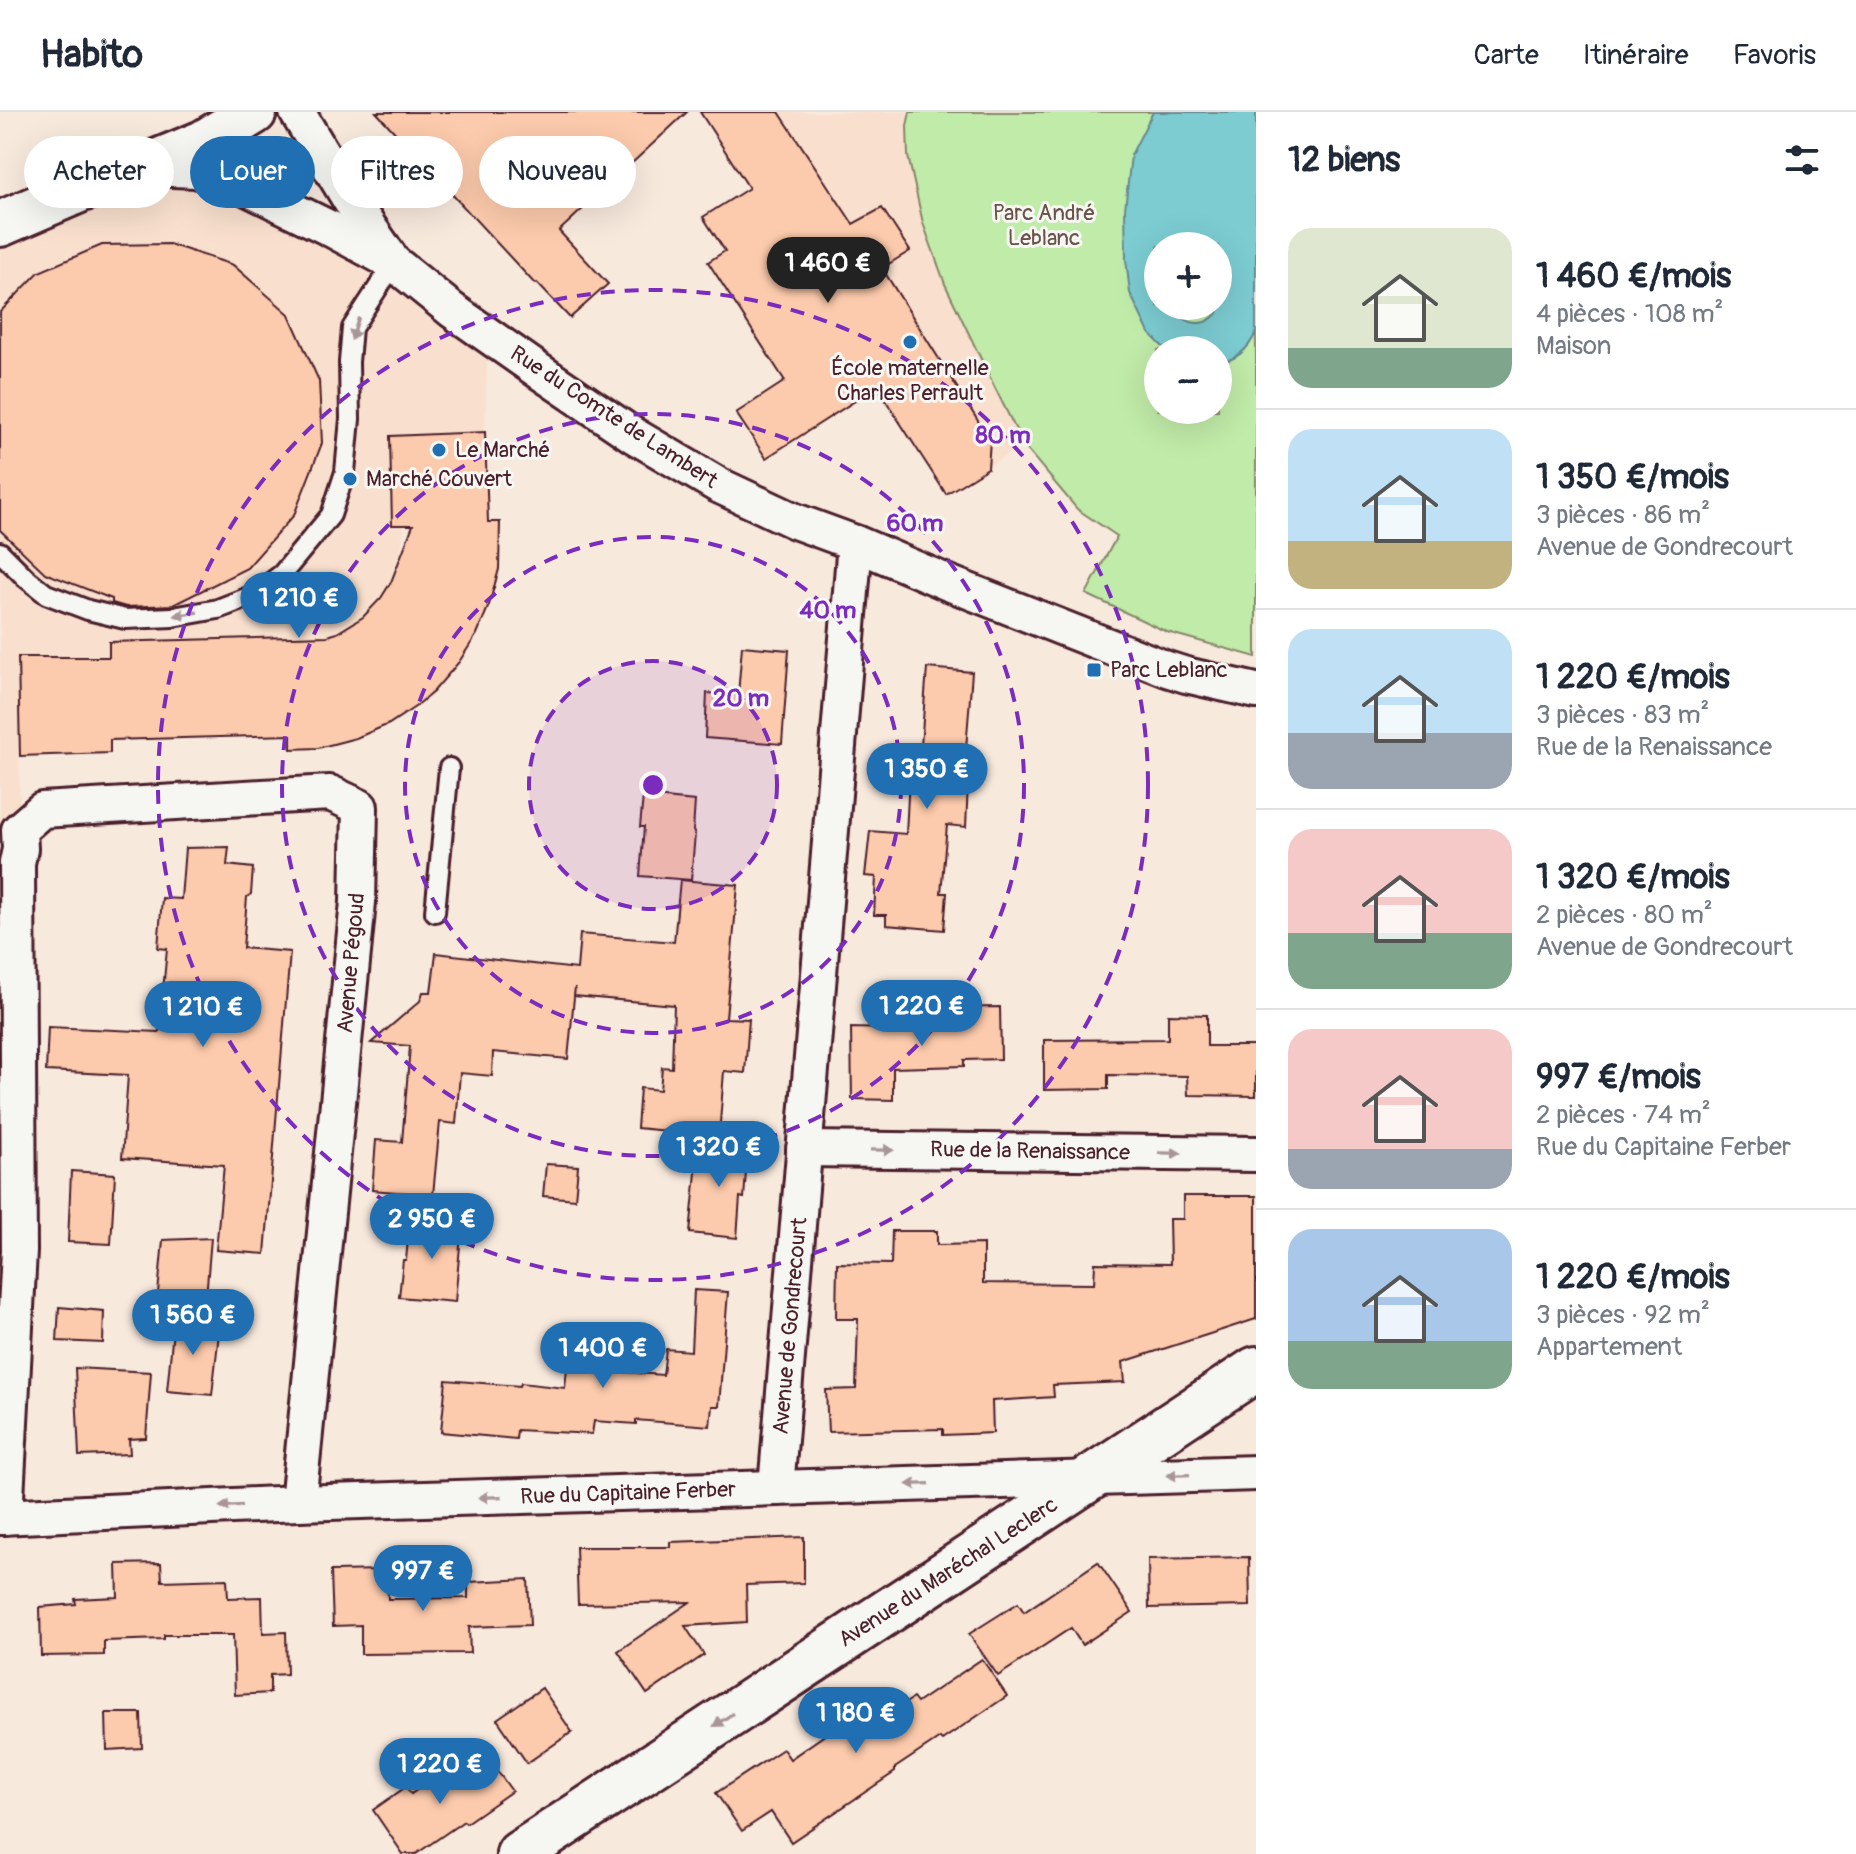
<!DOCTYPE html>
<html lang="fr">
<meta charset="utf-8">
<style>
:root{--surface:#fff;--page:#f2f2f3;--text:#1f2937;--muted:#747a83;--line:#e0e1e3;--accent:#1f6fb2}
body{margin:0;font-family:Pangolin,sans-serif;background:var(--page);color:var(--text);height:100vh;display:flex;flex-direction:column;font-size:30px;white-space:nowrap}
*{box-sizing:border-box;margin:0}
p{font-size:26px;color:var(--muted)}
.icon{flex:none;width:44px;height:44px;fill:none;stroke:currentColor;stroke-width:2;stroke-linecap:round;stroke-linejoin:round}
.map{position:relative;flex:1;overflow:hidden}
.drawer{display:flex;flex-direction:column;background:var(--surface);width:600px}
.drawer>*{flex:none}
.top-card{position:absolute;left:24px;top:24px;width:760px;height:72px;display:flex;gap:16px}
.buttons{position:absolute;left:1144px;top:120px;display:grid;gap:16px}
.buttons a{display:grid;place-items:center;width:88px;height:88px;border-radius:50%;background:var(--surface);box-shadow:0 8px 32px #0002;font-size:40px}
.price{position:absolute;translate:-50% -68px;padding:0 18px;border-radius:28px;background:var(--accent);color:#fff;font-size:26px;line-height:52px;filter:drop-shadow(0 2px 4px #0008)}
.price::after{content:'';position:absolute;left:50%;top:48px;width:24px;height:18px;margin-left:-12px;background:inherit;clip-path:polygon(0 0,100% 0,50% 100%)}
.price.on{background:#222;color:#fff}
ul{padding:0;list-style:none}
li{display:flex;align-items:center;gap:24px;height:200px;padding:0 32px}
li+li{border-top:2px solid var(--line)}
li span{display:grid;place-items:center;flex:none;width:224px;height:160px;border-radius:24px;color:#555}
li>.icon{margin-inline-start:auto}
span .icon{width:96px;height:96px;fill:#fffc;stroke-width:1}
li b{font-size:34px}
h2{display:flex;justify-content:space-between;align-items:center;height:96px;padding:0 32px;font-size:34px}
.chip{padding:0 28px;border-radius:36px;background:var(--surface);box-shadow:0 8px 32px #0002;font-size:28px;line-height:72px}
.chip.on{background:var(--accent);color:#fff}
header{display:flex;align-items:center;gap:48px;box-sizing:border-box;height:112px;padding:0 40px;background:var(--surface);border-bottom:2px solid var(--line)}
header strong{font-size:38px}
nav{display:flex;gap:44px;margin-inline-start:auto;font-size:28px}
main{display:flex;flex:1;min-height:0}
.map>svg:first-child{display:block}
.built{fill:#f9e0ce}
.green{fill:#c1eba8;stroke:#86856a;stroke-width:2;fill-rule:evenodd}
.water{fill:#7bccd2;stroke:#67878f;stroke-width:2;fill-rule:evenodd}
.building{fill:#fccaac;stroke:#4a1f2b;stroke-width:2}
.lines{fill:none;stroke-linecap:round;stroke-linejoin:round}
.lane-casing{stroke:#4a1f2b;stroke-width:24}
.street-casing{stroke:#4a1f2b;stroke-width:40}
.secondary-casing{stroke:#4a1f2b;stroke-width:50}
.lane{stroke:#f6f6f2;stroke-width:18}
.street{stroke:#f6f6f2;stroke-width:34}
.secondary{stroke:#f6f6f2;stroke-width:44}
.oneway{fill:#a99598}
.ring{fill:none;stroke:#7b2cbf;stroke-width:4;stroke-dasharray:14 10}
.poi-dot{fill:#1f6fb2;stroke:#f6f6f2;stroke-width:3}
.labels{text-anchor:middle;dominant-baseline:central;stroke-width:6;stroke-linejoin:round;paint-order:stroke}
.park-label{font-size:22px;fill:#68524a;stroke:#f6f6f2}
.poi-label{font-size:22px;fill:#4a1f2b;stroke:#f6f6f2;text-anchor:start}
.street-label{font-size:22px;fill:#4a1f2b;stroke:#f6f6f2}
.centre{fill:#7b2cbf;stroke:#f6f6f2;stroke-width:4}
.ring-label{font-size:24px;text-anchor:middle;font-weight:bold;fill:#7b2cbf;stroke:#f6f6f2;stroke-width:6;stroke-linejoin:round;paint-order:stroke}
</style>
<header>
<strong>Habito</strong>
<nav><a>Carte</a><a>Itinéraire</a><a>Favoris</a></nav>
</header>
<main>
<div class="map">
<svg width="1256" height="1742" viewBox="0 0 1256 1742">
<rect width="100%" height="100%" fill="#f8e9dd"/>
<filter id="ink" filterUnits="userSpaceOnUse"><feTurbulence type="fractalNoise" baseFrequency=".0125" numOctaves="2"/><feDisplacementMap in="SourceGraphic" scale="16" xChannelSelector="R" yChannelSelector="G"/><feConvolveMatrix kernelMatrix="1 2 1 2 8 2 1 2 1" color-interpolation-filters="sRGB"/></filter>
<g filter="url(#ink)">
<!-- built -->
<g class="built">
<polygon points="700,0 910,0 907,14 908,44 923,111 945,172 1024,334 1002,346 946,382"/>
<polygon points="196,58 488,224 485,320 390,324 392,412 404,413 400,447 391,470 381,486 363,505 337,521 318,528 109,531 109,545 19,545 20,737 0,737 0,418 45,461 116,489 247,456 294,403 322,331 319,269 289,202 233,153 169,132 102,133 39,160 0,200 0,112"/>
</g>
<!-- green -->
<path class="green" d="M910 0H1256V545L1167 520 1086 482 1117 424 1077 397 1024 334 994 274 945 172 923 111 908 44 907 14ZM1158 134H1218V194H1158ZM1158 238H1218V298H1158Z"/>
<!-- water -->
<path class="water" d="M1153 0H1256V220C1249 237 1236 248 1218 251V238H1166L1149 221 1130 181 1126 147 1125 97 1131 43ZM1158 134H1218C1218 142 1217 152 1218 160 1219 168 1224 177 1223 185 1223 198 1212 210 1199 211 1186 211 1180 204 1173 194H1158Z"/>
<!-- building -->
<g class="building">
<polygon points="376,0 687,0 559,119 608,172 570,206 537,171 535,172"/>
<polygon points="700,0 779,0 853,112 882,96 910,139 882,156 990,328 988,356 946,382 877,275 766,346 736,301 785,269 708,150 725,139 703,105 749,76"/>
<polygon points="169,132 233,153 289,202 319,269 322,331 294,403 247,456 173,493 126,495 112,491 112,487 45,461 0,418 0,200 39,160 102,133"/>
<polygon points="485,320 488,410 500,410 499,457 489,493 477,522 459,550 433,580 415,595 389,612 356,626 318,636 291,637 291,623 110,628 110,641 20,644 18,545 109,545 109,530 328,524 337,521 363,505 381,486 391,470 413,413 392,413 390,324"/>
<polygon points="742,534 789,538 782,632 705,626 707,581 738,583"/>
<polygon points="927,556 972,560 965,650 969,650 966,715 947,713 941,781 947,781 944,818 886,813 886,803 874,803 876,765 865,764 870,719 906,722 910,647 920,647"/>
<polygon points="643,684 695,689 693,719 695,722 691,768 640,764 644,715 640,715"/>
<polygon points="229,735 227,753 253,756 251,782 247,785 243,836 290,840 265,1142 216,1138 224,1053 122,1046 128,963 46,959 48,915 159,920 167,837 158,836 162,786 181,787 185,736"/>
<polygon points="680,768 738,773 726,906 749,907 745,961 724,959 719,1024 637,1016 640,976 660,978 662,955 672,956 674,893 574,884 575,875 568,947 493,940 492,964 460,961 456,1012 440,1010 433,1083 372,1078 376,1028 402,1030 410,934 371,931 420,889 423,880 431,880 436,841 577,857 580,822 674,830"/>
<polygon points="1000,895 1001,947 964,948 964,954 893,956 893,988 852,987 851,916 933,918 932,896"/>
<polygon points="1168,902 1207,903 1207,934 1256,934 1256,984 1188,983 1187,964 1108,963 1108,977 1044,978 1044,928 1168,927"/>
<polygon points="699,1030 748,1034 744,1086 740,1085 737,1126 690,1121"/>
<polygon points="546,1052 578,1054 575,1087 543,1084"/>
<polygon points="71,1059 115,1062 111,1132 68,1130"/>
<polygon points="1183,1084 1256,1084 1256,1207 1123,1250 1125,1270 1053,1273 1054,1285 992,1289 993,1321 943,1323 943,1317 828,1320 826,1278 856,1277 858,1207 836,1207 837,1151 891,1152 892,1119 937,1119 937,1133 983,1132 983,1171 1094,1172 1095,1151 1170,1152 1169,1107 1183,1107"/>
<polygon points="410,1107 462,1111 455,1190 399,1185 403,1148 406,1148"/>
<polygon points="211,1126 206,1185 158,1181 163,1128"/>
<polygon points="694,1178 728,1180 719,1294 712,1294 710,1314 636,1308 636,1312 594,1309 592,1322 517,1318 516,1327 441,1320 446,1268 520,1274 521,1271 565,1276 567,1256 663,1263 666,1237 691,1239"/>
<polygon points="59,1195 104,1199 103,1231 57,1229"/>
<polygon points="174,1208 220,1212 212,1283 167,1279"/>
<polygon points="75,1256 151,1260 146,1326 129,1327 130,1342 79,1344"/>
<polygon points="804,1425 804,1471 746,1473 747,1510 685,1514 704,1543 647,1582 618,1539 690,1490 578,1492 576,1435 670,1435 670,1430"/>
<polygon points="1249,1445 1250,1494 1149,1496 1148,1447"/>
<polygon points="1098,1450 1132,1500 1082,1533 1071,1516 998,1564 969,1522 1018,1491 1024,1500"/>
<polygon points="161,1451 162,1469 227,1467 228,1486 262,1485 263,1521 286,1520 287,1562 270,1563 270,1581 235,1583 233,1523 164,1523 164,1527 104,1529 104,1543 41,1544 40,1495 76,1492 75,1487 118,1485 117,1452"/>
<polygon points="387,1458 388,1487 468,1486 468,1470 528,1467 530,1513 469,1515 470,1541 361,1542 361,1513 333,1514 331,1459"/>
<polygon points="982,1547 1007,1584 942,1628 940,1626 895,1656 895,1660 791,1730 771,1700 742,1719 716,1681 783,1637 790,1647 885,1581 897,1597 913,1586 917,1591"/>
<polygon points="542,1576 572,1620 527,1651 497,1607"/>
<polygon points="106,1601 141,1601 142,1636 107,1638"/>
<polygon points="487,1645 512,1679 466,1711 464,1709 416,1742 403,1742 373,1698 406,1675 411,1682 439,1662 447,1672"/>
</g>
<g class="lines">
<!-- lane casing -->
<g class="lane-casing">
<g id="lane">
<polyline points="0,440 26,466 46,482 88,498 125,507 173,505 218,497 254,483 282,462 331,403 345,360 350,307 349,250 352,216 394,151"/>
<polyline points="435,800 449,656"/>
</g>
</g>
<!-- street casing -->
<g class="street-casing">
<g id="street">
<polyline points="297,0 350,88 389,144"/>
<polyline points="150,56 196,58 241,73 329,116 394,151 452,198 539,259 633,323 718,373 795,409 855,431 951,472 1167,557 1186,563 1256,579"/>
<polyline points="804,1037 1256,1042"/>
<polyline points="776,1376 855,431"/>
<polyline points="0,1405 298,1391 1256,1361"/>
<polyline points="5,1405 19,1139 17,751 20,737 19,718 42,698 330,681 360,695 358,790 298,1391"/>
</g>
</g>
<!-- secondary casing -->
<g class="secondary-casing">
<g id="secondary">
<polyline points="0,112 84,76 142,56 203,31 254,0"/>
<polyline points="519,1742 1256,1257"/>
</g>
</g>
<!-- lane -->
<use href="#lane" class="lane"/>
<!-- street -->
<use href="#street" class="street"/>
<!-- secondary -->
<use href="#secondary" class="secondary"/>
</g>
<!-- one-way arrows -->
<defs><path id="oneway-solid" d="M-6-.8H1V-3.2L6.5 0L1 3.2V.8H-6Z" transform="scale(2)"/></defs>
<g class="oneway">
<use href="#oneway-solid" transform="translate(355 217) rotate(108)"/>
<use href="#oneway-solid" transform="translate(186 502) rotate(171)"/>
<use href="#oneway-solid" transform="translate(882 1038) rotate(1)"/>
<use href="#oneway-solid" transform="translate(1170 1041) rotate(1)"/>
<use href="#oneway-solid" transform="translate(1178 1363) rotate(178)"/>
<use href="#oneway-solid" transform="translate(918 1372) rotate(178)"/>
<use href="#oneway-solid" transform="translate(490 1385) rotate(178)"/>
<use href="#oneway-solid" transform="translate(231 1394) rotate(177)"/>
<use href="#oneway-solid" transform="translate(723 1608) rotate(147)"/>
</g>
</g>
<!-- distance rings -->
<circle cx="653" cy="673" r="124" fill="#7b2cbf" fill-opacity=".12"/>
<g class="ring">
<circle cx="653" cy="673" r="124"/>
<circle cx="653" cy="673" r="248"/>
<circle cx="653" cy="673" r="371"/>
<circle cx="653" cy="673" r="495"/>
</g>
<!-- markers -->
<g class="poi-dot">
<circle cx="910" cy="230" r="8"/>
<circle cx="439" cy="338" r="8"/>
<circle cx="350" cy="367" r="8"/>
<rect x="1086" y="550" width="16" height="16" rx="4"/>
</g>
<g class="labels">
<!-- park labels -->
<g class="park-label">
<text x="1044" y="101">Parc André<tspan x="1044" dy="25">Leblanc</tspan></text>
</g>
<!-- poi labels -->
<g class="poi-label">
<text x="910" y="256" text-anchor="middle">École maternelle<tspan x="910" dy="25">Charles Perrault</tspan></text>
<text x="455" y="338">Le Marché</text>
<text x="366" y="367">Marché Couvert</text>
<text x="1110" y="558">Parc Leblanc</text>
</g>
<!-- street labels -->
<g class="street-label">
<text transform="translate(614 305) rotate(33)">Rue du Comte de Lambert</text>
<text transform="translate(351 851) rotate(-85)">Avenue Pégoud</text>
<text transform="translate(1030 1039) rotate(1)">Rue de la Renaissance</text>
<text transform="translate(790 1214) rotate(-85)">Avenue de Gondrecourt</text>
<text transform="translate(628 1381) rotate(-2)">Rue du Capitaine Ferber</text>
<text transform="translate(948 1460) rotate(-33)">Avenue du Maréchal Leclerc</text>
</g>
</g>
<circle cx="653" cy="673" r="12" class="centre"/>
<g class="ring-label">
<text x="1003" y="331">80 m</text>
<text x="915" y="419">60 m</text>
<text x="828" y="506">40 m</text>
<text x="741" y="594">20 m</text>
</g>
</svg>
<div class="buttons">
<a>+</a>
<a>−</a>
</div>
<b class="price on" style="left:828px;top:193px">1 460 €</b>
<b class="price" style="left:299px;top:528px">1 210 €</b>
<b class="price" style="left:927px;top:699px">1 350 €</b>
<b class="price" style="left:922px;top:936px">1 220 €</b>
<b class="price" style="left:203px;top:937px">1 210 €</b>
<b class="price" style="left:719px;top:1077px">1 320 €</b>
<b class="price" style="left:432px;top:1149px">2 950 €</b>
<b class="price" style="left:193px;top:1245px">1 560 €</b>
<b class="price" style="left:603px;top:1278px">1 400 €</b>
<b class="price" style="left:423px;top:1501px">997 €</b>
<b class="price" style="left:856px;top:1643px">1 180 €</b>
<b class="price" style="left:440px;top:1694px">1 220 €</b>
<div class="top-card">
<a class="chip">Acheter</a>
<a class="chip on">Louer</a>
<a class="chip">Filtres</a>
<a class="chip">Nouveau</a>
</div>
</div>
<section class="drawer">
<h2>12 biens<svg class="icon" aria-label="filters" viewBox="0 0 24 24"><path d="M4 7h16M4 17h16"/><circle cx="9" cy="7" r="2"/><circle cx="15" cy="17" r="2"/></svg></h2>
<ul>
<li><span style="background:linear-gradient(#dfe7d0 75%,#7fa58c 0)"><svg class="icon" aria-label="home" viewBox="0 0 24 24"><path d="M3 11l9-7 9 7M6 9v11h12V9"/></svg></span><div><b>1 460 €/mois</b><p>4 pièces · 108 m²</p><p>Maison</p></div></li>
<li><span style="background:linear-gradient(#bfe0f5 70%,#c2b280 0)"><svg class="icon" aria-label="home" viewBox="0 0 24 24"><path d="M3 11l9-7 9 7M6 9v11h12V9"/></svg></span><div><b>1 350 €/mois</b><p>3 pièces · 86 m²</p><p>Avenue de Gondrecourt</p></div></li>
<li><span style="background:linear-gradient(#bfe0f5 65%,#9aa5b1 0)"><svg class="icon" aria-label="home" viewBox="0 0 24 24"><path d="M3 11l9-7 9 7M6 9v11h12V9"/></svg></span><div><b>1 220 €/mois</b><p>3 pièces · 83 m²</p><p>Rue de la Renaissance</p></div></li>
<li><span style="background:linear-gradient(#f6c9c9 65%,#7fa58c 0)"><svg class="icon" aria-label="home" viewBox="0 0 24 24"><path d="M3 11l9-7 9 7M6 9v11h12V9"/></svg></span><div><b>1 320 €/mois</b><p>2 pièces · 80 m²</p><p>Avenue de Gondrecourt</p></div></li>
<li><span style="background:linear-gradient(#f6c9c9 75%,#9aa5b1 0)"><svg class="icon" aria-label="home" viewBox="0 0 24 24"><path d="M3 11l9-7 9 7M6 9v11h12V9"/></svg></span><div><b>997 €/mois</b><p>2 pièces · 74 m²</p><p>Rue du Capitaine Ferber</p></div></li>
<li><span style="background:linear-gradient(#a9c7e8 70%,#7fa58c 0)"><svg class="icon" aria-label="home" viewBox="0 0 24 24"><path d="M3 11l9-7 9 7M6 9v11h12V9"/></svg></span><div><b>1 220 €/mois</b><p>3 pièces · 92 m²</p><p>Appartement</p></div></li>
</ul>
</section>
</main>
